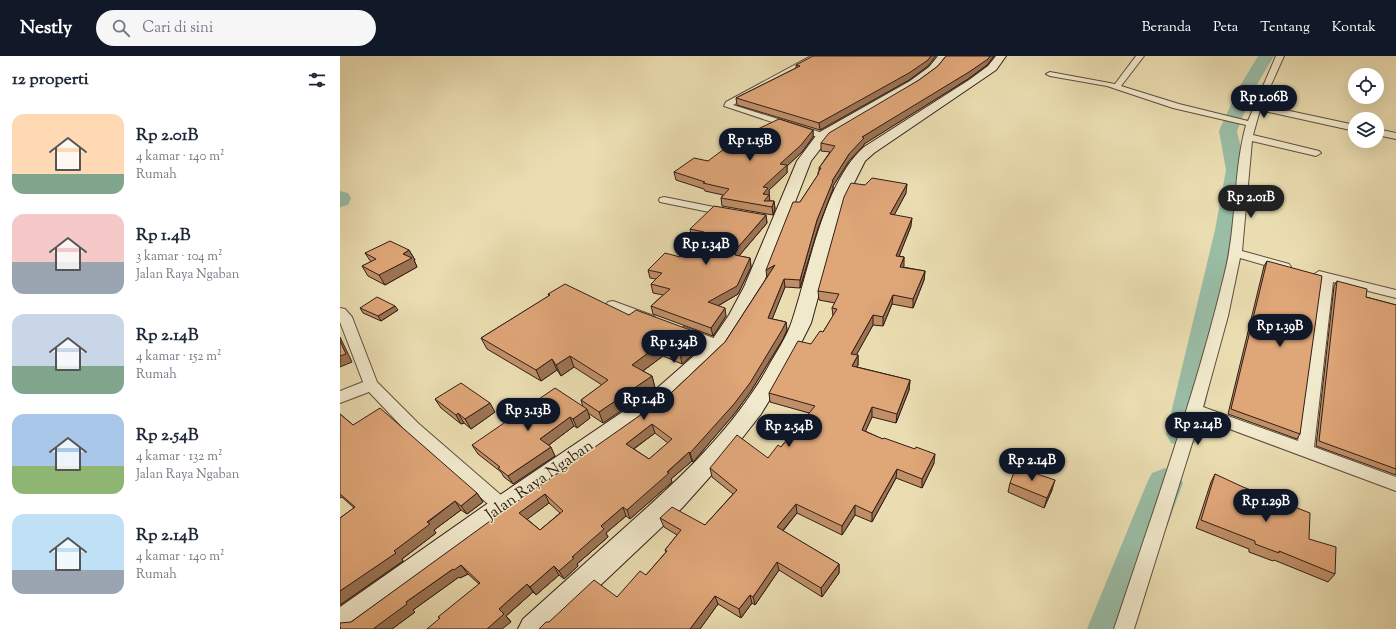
<!DOCTYPE html>
<html lang="id">
<meta charset="utf-8">
<style>
:root{--surface:#fff;--page:#f6f6f7;--text:#1f2937;--muted:#747a83;--accent:#111827}
body{margin:0;font-family:"Sorts Mill Goudy",serif;background:var(--page);color:var(--text);height:100vh;display:flex;flex-direction:column;font-size:15px;white-space:nowrap}
*{box-sizing:border-box;margin:0}
p{font-size:13px;color:var(--muted)}
.icon{flex:none;width:22px;height:22px;fill:none;stroke:currentColor;stroke-width:2;stroke-linecap:round;stroke-linejoin:round}
.map{position:relative;flex:1;overflow:hidden}
.sheet{display:flex;flex-direction:column;background:var(--surface);width:340px}
.sheet>*{flex:none}
.tools{position:absolute;left:1008px;top:12px;display:grid;gap:8px}
.tools a{display:grid;place-items:center;width:36px;height:36px;border-radius:50%;background:var(--surface);box-shadow:0 4px 16px #0002;font-size:20px}
.price{position:absolute;translate:-50% -34px;padding:0 9px;border-radius:14px;background:var(--accent);color:#fff;font-size:13px;line-height:26px;filter:drop-shadow(0 1px 2px #0008)}
.price::after{content:'';position:absolute;left:50%;top:24px;width:12px;height:9px;margin-left:-6px;background:inherit;clip-path:polygon(0 0,100% 0,50% 100%)}
.price.current{background:#222;color:#fff}
ul{padding:0;list-style:none}
li{display:flex;align-items:center;gap:12px;height:100px;padding:0 12px}
li span{display:grid;place-items:center;flex:none;width:112px;height:80px;border-radius:12px;color:#555}
li>.icon{margin-inline-start:auto}
span .icon{width:48px;height:48px;fill:#fffc;stroke-width:1}
li b{font-size:17px}
h2{display:flex;justify-content:space-between;align-items:center;height:48px;padding:0 12px;font-size:17px}
header{display:flex;align-items:center;gap:24px;box-sizing:border-box;height:56px;padding:0 20px;background:var(--accent);color:#fff}
header strong{font-size:19px}
nav{display:flex;gap:22px;margin-inline-start:auto;font-size:14px}
.search{width:280px;height:36px;background:var(--page);display:flex;align-items:center;gap:10px;box-sizing:border-box;padding:0 14px;border-radius:22px;color:var(--muted);font-size:15px}
main{display:flex;flex:1;min-height:0}
.map>svg:first-child{display:block}
.lines{fill:none;stroke-linecap:round;stroke-linejoin:round}
.river{fill:#9abda6;fill-rule:evenodd}
.street-casing{stroke:#5f4d3d;stroke-width:2}
.secondary-casing{stroke:#311d16;stroke-width:2}
.street{fill:#f1e9cc;fill-rule:evenodd}
.secondary{fill:#f1e9cc;fill-rule:evenodd}
.wall{fill:#c08f67;stroke:#311d16;fill-rule:evenodd}
.shaded-wall{fill:#9c7454;stroke:#311d16}
.building{fill:#dfa678;stroke:#311d16;fill-rule:evenodd}
.labels{text-anchor:middle;dominant-baseline:central;stroke-width:3;stroke-linejoin:round;paint-order:stroke}
.street-label{font-size:16px;fill:#311d16;stroke:#f1e9cc}
</style>
<header>
<strong>Nestly</strong>
<div class="search"><svg class="icon" aria-label="search" viewBox="0 0 24 24"><circle cx="10" cy="10" r="6"/><path d="M15 15l6 6"/></svg>Cari di sini</div>
<nav><a>Beranda</a><a>Peta</a><a>Tentang</a><a>Kontak</a></nav>
</header>
<main>
<section class="sheet">
<h2>12 properti<svg class="icon" aria-label="filters" viewBox="0 0 24 24"><path d="M4 7h16M4 17h16"/><circle cx="9" cy="7" r="2"/><circle cx="15" cy="17" r="2"/></svg></h2>
<ul>
<li><span style="background:linear-gradient(#ffd9b3 75%,#7fa58c 0)"><svg class="icon" aria-label="home" viewBox="0 0 24 24"><path d="M3 11l9-7 9 7M6 9v11h12V9"/></svg></span><div><b>Rp 2.01B</b><p>4 kamar · 140 m²</p><p>Rumah</p></div></li>
<li><span style="background:linear-gradient(#f6c9c9 60%,#9aa5b1 0)"><svg class="icon" aria-label="home" viewBox="0 0 24 24"><path d="M3 11l9-7 9 7M6 9v11h12V9"/></svg></span><div><b>Rp 1.4B</b><p>3 kamar · 104 m²</p><p>Jalan Raya Ngaban</p></div></li>
<li><span style="background:linear-gradient(#c9d6e8 65%,#7fa58c 0)"><svg class="icon" aria-label="home" viewBox="0 0 24 24"><path d="M3 11l9-7 9 7M6 9v11h12V9"/></svg></span><div><b>Rp 2.14B</b><p>4 kamar · 152 m²</p><p>Rumah</p></div></li>
<li><span style="background:linear-gradient(#a9c7e8 65%,#8fb573 0)"><svg class="icon" aria-label="home" viewBox="0 0 24 24"><path d="M3 11l9-7 9 7M6 9v11h12V9"/></svg></span><div><b>Rp 2.54B</b><p>4 kamar · 132 m²</p><p>Jalan Raya Ngaban</p></div></li>
<li><span style="background:linear-gradient(#bfe0f5 70%,#9aa5b1 0)"><svg class="icon" aria-label="home" viewBox="0 0 24 24"><path d="M3 11l9-7 9 7M6 9v11h12V9"/></svg></span><div><b>Rp 2.14B</b><p>4 kamar · 140 m²</p><p>Rumah</p></div></li>
</ul>
</section>
<div class="map">
<svg width="1056" height="573" viewBox="0 0 1056 573">
<rect width="100%" height="100%" fill="#eaddb1"/>
<filter id="stains"><feTurbulence type="fractalNoise" baseFrequency=".005" numOctaves="4"/><feColorMatrix values="0 0 0 0 .2 0 0 0 0 .09 0 0 0 0 .02 0 0 0 .5 -.17"/></filter>
<radialGradient id="worn" r=".72"><stop offset=".6" stop-color="#630" stop-opacity="0"/><stop offset="1" stop-color="#630" stop-opacity=".3"/></radialGradient>
<g class="lines">
<!-- river -->
<g class="river">
<polygon points="918,0 934,0 913,35 897,75 906,114 899,174 860,378 855,387 843,391 831,387 826,378 875,174 886,114 879,75 897,35"/>
<polygon points="0,135 8,137 11,142 8,149 0,151"/>
<polygon points="825,412 838,417 843,427 789,573 747,573 807,427 812,417"/>
</g>
<!-- street casing -->
<g class="street-casing">
<g id="street">
<polygon points="471,0 480,0 393,49 486,78 486,82 480,82 384,50 386,46"/>
<path d="M796 0H804L781 30 839 48 908 65 936 0H944L922 49 1015 69V75L920 54 913 79 979 95 981 97 976 100 912 85 902 195 949 208 951 211 945 215 900 202 888 260 863 351 958 385 980 223 975 222 973 219 979 215 1056 234V242L993 226 974 391 1056 421V435L860 362 794 573H774C813 455 856 337 885 216 897 168 893 117 906 69L833 52 767 30 710 20 706 18 710 16 775 28Z"/>
<polygon points="1037,73 1056,77 1056,83 1037,79"/>
<polygon points="324,141 389,154 394,157 389,160 320,146 319,144 320,142"/>
<polygon points="273,245 314,260 316,263 314,266 309,267 268,252 266,249 268,246"/>
<polygon points="0,252 5,253 12,261 37,326 79,368 169,446 172,451 169,456 163,459 157,456 67,376 29,336 0,347 0,335 23,326 0,266"/>
<polygon points="344,271 384,286 386,289 384,292 379,294 339,279 337,276 339,273"/>
</g>
</g>
<!-- secondary casing -->
<g class="secondary-casing">
<g id="secondary">
<polygon points="598,0 609,0 597,15 578,29 488,83 471,105 422,231 408,260 386,294 331,346 172,459 19,573 0,573 0,551 154,443 315,334 372,284 389,259 404,231 457,105 478,77 570,25 589,11"/>
<path d="M656 0H666L656 14 534 97 525 105 503 149 471 267 446 317 421 358 385 404 342 452 214 573H178L183 563C216 533 249 504 282 474 335 427 391 376 427 313 435 298 447 281 452 265 469 214 484 126 524 91L629 24 648 10Z"/>
</g>
</g>
<!-- street -->
<use href="#street" class="street"/>
<!-- secondary -->
<use href="#secondary" class="secondary"/>
</g>
<!-- wall -->
<g class="wall">
<path d="M606 0H654L647 9 628 23 524 88V89L509 105 493 130V133L478 172 460 232 445 231 432 263 446 266 447 274 443 283 411 335 395 357 353 406 352 405 331 423 332 426 290 463 286 460 266 477 268 481 237 508 238 510 224 523 219 519 196 539 193 536 166 560 171 566 139 528 128 518 120 522 119 521 73 554 75 556 52 573H0L11 566 329 339 385 286 427 221 460 146 478 119V117L479 115V112L490 96 481 95V87L579 24 598 10ZM315 377 328 387 309 403 294 393ZM209 447 220 457 200 474 187 463Z"/>
<polygon points="456,9 588,10 569,24 480,74 397,49 396,42 456,12"/>
<polygon points="473,74 473,81 462,96 447,110 447,117 429,134 429,145 434,145 435,153 433,159 382,150 381,142 383,139 365,135 364,133 336,124 334,116 368,105"/>
<polygon points="566,137 554,159 571,170 559,200 564,201 563,211 585,215 584,224 573,252 552,248 543,270 533,269 516,299 518,299 518,309 517,311 570,324 569,334 556,367 532,361 525,375 594,407 582,432 556,422 532,466 515,459 502,479 457,457 443,475 499,508 499,517 482,541 439,514 415,549 412,547 401,562 378,548 360,573 199,573 209,566 277,541 306,519 326,496 325,494 337,479 324,471 320,462 365,469 393,438 372,421 370,412 428,402 441,391 469,357 430,346 429,337 483,276 493,260 492,252 495,247 479,244 478,235"/>
<polygon points="426,159 427,167 399,200 410,202 411,211 398,238 378,250 386,260 373,280 313,258 311,250 323,239 313,237 311,228 316,223 310,222 308,214 340,201 358,182 352,181 350,173"/>
<polygon points="69,194 75,204 74,204 77,211 45,229 28,220 22,210 31,206 25,197"/>
<polygon points="927,205 960,378 957,383 888,358 924,210"/>
<polygon points="997,225 1026,241 1056,249 1056,419 976,390 994,230"/>
<polygon points="208,238 289,259 363,290 342,308 323,300 303,315 312,320 315,332 263,367 248,357 250,362 237,372 234,370 209,389 215,400 173,428 164,421 161,416 138,398 132,389 243,351 241,344 262,329 234,311 221,320 217,314 201,325 147,293 141,282 209,240"/>
<polygon points="20,252 58,254 41,265 23,257"/>
<polygon points="95,343 155,356 131,373 124,367 121,368 101,352"/>
<polygon points="0,358 13,369 137,437 143,446 127,458 121,454 94,474 96,477 62,503 63,505 0,549 0,462 14,452 2,441 0,442"/>
<polygon points="875,418 969,483 995,518 988,526 934,504 933,505 909,496 909,493 856,472 871,426"/>
<polygon points="670,427 712,434 704,452 668,436"/>
</g>
<!-- shaded-wall -->
<g class="shaded-wall">
<polygon points="591,0 596,0 588,10 569,24 480,74 479,67"/>
<polygon points="650,0 654,0 647,9 628,23 524,88 524,89 509,105 493,130 493,133 478,172 460,232 460,224 477,164 492,125 509,98 522,81"/>
<polygon points="473,74 473,81 462,96 447,110 447,117 429,134 430,147 425,150 423,131 440,108"/>
<polygon points="567,128 566,137 550,167 550,158"/>
<polygon points="434,145 435,153 433,159 432,151"/>
<polygon points="426,159 427,167 397,202 393,197"/>
<polygon points="572,162 571,170 556,208 556,200"/>
<polygon points="69,194 75,204 74,204 77,211 45,229 39,219 63,198"/>
<polygon points="564,201 564,210 560,220 560,211"/>
<polygon points="410,202 411,211 398,238 369,255 368,246"/>
<polygon points="435,209 427,222 426,214"/>
<polygon points="585,215 584,224 573,252 573,243"/>
<polygon points="444,223 445,231 429,271 428,262"/>
<polygon points="553,239 552,248 543,270 543,261"/>
<polygon points="55,250 58,254 41,265 38,260"/>
<polygon points="385,252 386,260 373,280 371,272"/>
<polygon points="533,259 533,269 512,307 511,298"/>
<polygon points="446,266 447,274 443,283 411,335 395,357 353,406 350,397"/>
<polygon points="361,278 363,290 342,308 340,297"/>
<polygon points="0,281 12,306 0,311"/>
<polygon points="320,288 323,300 296,320 292,309"/>
<polygon points="518,299 518,309 512,319 512,310"/>
<polygon points="230,300 234,311 221,320 216,309"/>
<polygon points="212,303 217,314 201,325 196,314"/>
<polygon points="312,320 315,332 263,367 259,356"/>
<polygon points="570,324 569,334 556,367 557,358"/>
<polygon points="150,347 155,356 131,373 125,363"/>
<polygon points="532,351 532,361 522,383 522,374"/>
<polygon points="247,353 250,362 237,372 233,363"/>
<polygon points="118,357 124,367 121,368 116,359"/>
<polygon points="230,361 234,370 205,392 200,383"/>
<polygon points="312,368 315,377 289,396 286,388"/>
<polygon points="211,391 215,400 173,428 168,420"/>
<polygon points="349,396 352,405 331,423 332,426 290,463 287,454"/>
<polygon points="595,398 594,407 582,432 582,423"/>
<polygon points="557,413 556,422 532,466 532,457"/>
<polygon points="715,424 712,434 704,452 707,442"/>
<polygon points="137,437 143,446 127,458 121,450"/>
<polygon points="205,438 209,447 185,465 179,457"/>
<polygon points="115,445 121,454 94,474 96,477 62,503 63,505 0,549 0,535"/>
<polygon points="456,448 457,457 438,480 437,471"/>
<polygon points="515,449 515,459 502,479 502,470"/>
<polygon points="283,451 286,460 266,477 268,481 237,508 238,510 224,523 219,515 261,470"/>
<polygon points="437,506 439,514 415,549 413,541"/>
<polygon points="499,508 499,517 482,541 481,532"/>
<polygon points="121,509 128,518 120,522 119,521 73,554 75,556 52,573 33,573 66,546 113,513"/>
<polygon points="214,510 219,519 196,539 190,531"/>
<polygon points="187,528 193,536 166,560 171,566 162,573 147,573 159,553"/>
<polygon points="410,539 412,547 401,562 399,553"/>
<polygon points="375,540 378,548 360,573 350,573"/>
</g>
<!-- building -->
<g class="building">
<polygon points="473,0 591,0 588,4 569,17 479,67 396,42 460,10 456,9"/>
<path d="M606 0H650L648 3 629 16 522 81 524 82 509 98 492 125H493L477 164 460 224 444 223 428 262 446 266 442 274 410 327 394 348 350 397 349 396 327 416 329 417 287 454 283 451 261 470 264 473 232 501 234 502 219 515 214 510 190 531 187 528 159 553 164 558 147 573H87L100 562 98 561 140 527 121 509 114 514 113 513 66 546 67 548 33 573H0L1 572 0 571V567L11 566 168 452 329 339 385 286 435 209 426 214 453 146H460L479 117H478L481 112H479L495 90 481 87 489 77 579 24 598 10ZM312 368 332 383 309 403 286 388ZM205 438 223 455 200 474 179 457Z"/>
<polygon points="439,63 473,74 461,89 440,108 447,109 423,131 428,132 423,138 429,139 424,145 434,145 432,151 381,142 389,133 363,127 365,126 334,116 354,102 368,105 399,82"/>
<polygon points="532,122 567,128 550,158 572,162 556,200 564,201 560,211 585,215 573,243 553,239 543,261 533,259 511,298 518,299 512,310 570,324 557,358 532,351 522,374 543,383 544,382 575,393 576,391 595,398 582,423 557,413 532,457 515,449 502,470 456,448 437,471 499,508 481,532 437,506 413,541 410,539 399,553 375,540 350,573 199,573 206,566 209,566 254,524 277,541 300,515 306,519 327,495 325,494 341,474 320,462 332,451 365,469 397,434 370,412 397,379 428,402 438,389 441,391 475,350 429,337 458,285 471,288 480,275 483,276 497,253 492,252 499,238 478,235 504,141 511,127 525,129"/>
<polygon points="374,150 426,159 393,197 396,197 395,199 410,202 397,230 368,246 385,252 371,272 311,250 330,233 311,228 322,217 308,214 325,197 340,201 364,176 350,173"/>
<polygon points="50,185 69,194 63,198 72,202 39,219 22,210 36,203 25,197"/>
<polygon points="927,205 982,220 960,378 891,353"/>
<polygon points="997,225 1027,233 1026,241 1056,249 1056,413 979,385"/>
<polygon points="225,228 289,259 296,254 361,278 340,297 320,288 292,309 312,320 259,356 241,344 268,324 230,300 216,309 212,303 196,314 141,282 210,239 208,238"/>
<polygon points="37,241 55,250 38,260 20,252"/>
<polygon points="0,285 6,298 0,300"/>
<polygon points="121,327 150,347 125,363 118,357 116,359 95,343"/>
<polygon points="215,332 247,353 233,363 230,361 200,383 211,391 168,420 158,412 160,411 132,389"/>
<polygon points="40,352 137,437 121,450 115,445 87,466 90,468 54,495 56,497 0,535 0,462 15,451 0,438 0,358 13,369"/>
<polygon points="676,411 715,424 707,442 670,427"/>
<polygon points="875,418 903,431 970,457 969,483 996,491 995,518 939,495 939,497 915,488 915,485 861,464"/>
</g>
<g class="labels">
<!-- street labels -->
<g class="street-label">
<text transform="translate(200 425) rotate(-35)">Jalan Raya Ngaban</text>
</g>
</g>
<rect width="100%" height="100%" filter="url(#stains)"/>
<rect width="100%" height="100%" fill="url(#worn)"/>
</svg>
<div class="tools">
<a><svg class="icon" aria-label="locate" viewBox="0 0 24 24"><circle cx="12" cy="12" r="6"/><path d="M12 2v4M12 18v4M2 12h4M18 12h4"/></svg></a>
<a><svg class="icon" aria-label="layers" viewBox="0 0 24 24"><path d="M12 4l9 5-9 5-9-5zM3 14l9 5 9-5"/></svg></a>
</div>
<b class="price" style="left:924px;top:63px">Rp 1.06B</b>
<b class="price" style="left:410px;top:106px">Rp 1.15B</b>
<b class="price current" style="left:911px;top:163px">Rp 2.01B</b>
<b class="price" style="left:366px;top:210px">Rp 1.34B</b>
<b class="price" style="left:940px;top:292px">Rp 1.39B</b>
<b class="price" style="left:334px;top:308px">Rp 1.34B</b>
<b class="price" style="left:304px;top:365px">Rp 1.4B</b>
<b class="price" style="left:188px;top:376px">Rp 3.13B</b>
<b class="price" style="left:858px;top:390px">Rp 2.14B</b>
<b class="price" style="left:449px;top:392px">Rp 2.54B</b>
<b class="price" style="left:692px;top:426px">Rp 2.14B</b>
<b class="price" style="left:926px;top:467px">Rp 1.29B</b>
</div>
</main>
